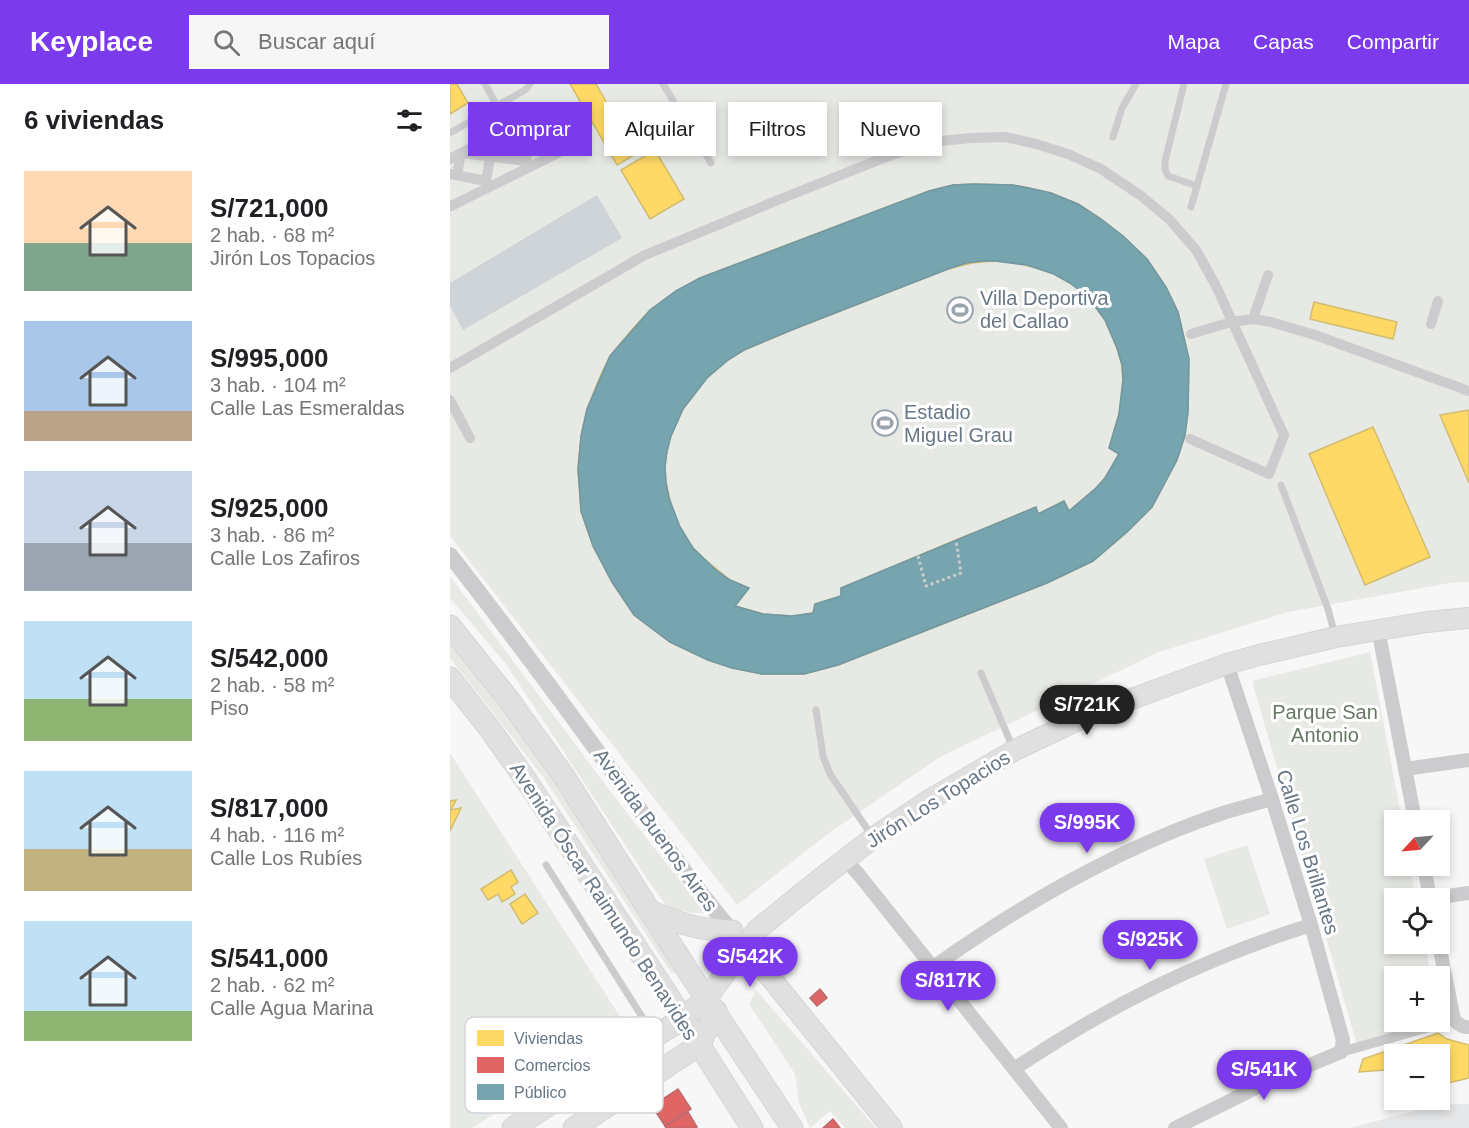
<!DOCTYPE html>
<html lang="es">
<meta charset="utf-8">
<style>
:root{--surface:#fff;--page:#f6f6f6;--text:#202124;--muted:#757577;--accent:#7c3aed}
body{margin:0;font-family:Helvetica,sans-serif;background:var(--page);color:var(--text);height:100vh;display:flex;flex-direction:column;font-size:22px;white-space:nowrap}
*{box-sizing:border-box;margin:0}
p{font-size:20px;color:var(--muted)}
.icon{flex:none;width:33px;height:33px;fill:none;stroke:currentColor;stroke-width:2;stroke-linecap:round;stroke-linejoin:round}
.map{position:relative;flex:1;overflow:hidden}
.sheet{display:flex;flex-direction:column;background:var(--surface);width:450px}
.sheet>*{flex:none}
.top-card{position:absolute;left:18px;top:18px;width:570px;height:54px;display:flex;gap:12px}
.needle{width:39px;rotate:244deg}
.controls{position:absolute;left:934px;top:726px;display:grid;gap:12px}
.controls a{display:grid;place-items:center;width:66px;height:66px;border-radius:0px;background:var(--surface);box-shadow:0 3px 9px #0003;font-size:30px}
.price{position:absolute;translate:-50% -51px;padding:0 14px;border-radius:21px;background:var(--accent);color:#fff;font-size:20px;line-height:39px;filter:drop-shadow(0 2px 3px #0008)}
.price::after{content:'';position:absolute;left:50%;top:36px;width:18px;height:14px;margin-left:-9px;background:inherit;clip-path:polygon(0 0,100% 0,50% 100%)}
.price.active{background:#222;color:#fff}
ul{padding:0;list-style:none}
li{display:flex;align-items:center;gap:18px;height:150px;padding:0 24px}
li span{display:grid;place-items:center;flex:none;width:168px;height:120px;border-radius:0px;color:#555}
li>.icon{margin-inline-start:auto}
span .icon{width:72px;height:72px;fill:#fffc;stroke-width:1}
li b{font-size:26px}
h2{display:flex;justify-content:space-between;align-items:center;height:72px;padding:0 24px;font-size:26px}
.chip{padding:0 21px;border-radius:0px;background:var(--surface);box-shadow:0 3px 9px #0003;font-size:21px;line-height:54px}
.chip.active{background:var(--accent);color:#fff}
header{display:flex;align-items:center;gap:36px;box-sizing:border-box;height:84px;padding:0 30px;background:var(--accent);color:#fff}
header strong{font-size:28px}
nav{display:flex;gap:33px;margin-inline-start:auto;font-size:21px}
.search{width:420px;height:54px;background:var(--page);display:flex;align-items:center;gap:15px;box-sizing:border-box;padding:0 21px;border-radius:0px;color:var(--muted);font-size:22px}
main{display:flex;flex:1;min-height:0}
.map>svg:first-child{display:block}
.built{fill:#e6e7e8}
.green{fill:#e6e9e4}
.water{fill:#ced4d8}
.homes{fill:#ffd966;stroke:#d2bc70;stroke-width:1.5}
.shops{fill:#e06666;stroke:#bc6b70;stroke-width:1.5}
.public{fill:#76a5af;stroke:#7297a3;stroke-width:1.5;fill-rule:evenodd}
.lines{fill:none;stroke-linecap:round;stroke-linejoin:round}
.secondary-casing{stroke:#d4d5d6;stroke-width:22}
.primary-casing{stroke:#d4d5d5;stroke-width:23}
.path{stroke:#cacbcc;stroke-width:3;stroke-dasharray:3 3;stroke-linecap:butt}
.service{stroke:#ccccce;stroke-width:7}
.pedestrian{stroke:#ccccce;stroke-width:10}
.minor{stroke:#ccccce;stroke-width:14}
.tertiary{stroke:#ccccce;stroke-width:16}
.secondary{stroke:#e0e0e1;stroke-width:20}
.primary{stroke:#e0e0e1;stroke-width:21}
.labels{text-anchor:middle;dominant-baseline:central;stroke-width:6;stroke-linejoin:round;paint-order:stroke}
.poi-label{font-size:20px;fill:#687786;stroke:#fff;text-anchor:start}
.park-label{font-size:20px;fill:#667863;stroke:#fff}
.street-label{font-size:20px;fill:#687786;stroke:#fff}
.key{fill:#fff;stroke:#d2d6db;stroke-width:1.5}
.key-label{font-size:16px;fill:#687786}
</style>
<header>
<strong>Keyplace</strong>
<div class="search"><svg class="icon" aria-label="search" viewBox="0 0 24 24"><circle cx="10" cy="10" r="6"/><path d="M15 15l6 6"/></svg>Buscar aquí</div>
<nav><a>Mapa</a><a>Capas</a><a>Compartir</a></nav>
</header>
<main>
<section class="sheet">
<h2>6 viviendas<svg class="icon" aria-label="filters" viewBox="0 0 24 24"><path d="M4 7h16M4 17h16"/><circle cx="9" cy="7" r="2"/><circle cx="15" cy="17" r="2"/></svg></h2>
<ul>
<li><span style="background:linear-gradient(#ffd9b3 60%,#7fa58c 0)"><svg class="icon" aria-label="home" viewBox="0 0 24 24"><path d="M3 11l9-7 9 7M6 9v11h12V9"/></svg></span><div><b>S/721,000</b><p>2 hab. · 68 m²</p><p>Jirón Los Topacios</p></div></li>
<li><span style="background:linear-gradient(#a9c7e8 75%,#b9a48a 0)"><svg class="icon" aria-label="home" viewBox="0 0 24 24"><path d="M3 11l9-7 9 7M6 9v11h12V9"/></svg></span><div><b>S/995,000</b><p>3 hab. · 104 m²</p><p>Calle Las Esmeraldas</p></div></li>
<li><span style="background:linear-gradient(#c9d6e8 60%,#9aa5b1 0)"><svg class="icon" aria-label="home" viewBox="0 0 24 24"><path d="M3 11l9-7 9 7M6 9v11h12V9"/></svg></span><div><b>S/925,000</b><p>3 hab. · 86 m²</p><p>Calle Los Zafiros</p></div></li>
<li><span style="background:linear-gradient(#bfe0f5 65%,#8fb573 0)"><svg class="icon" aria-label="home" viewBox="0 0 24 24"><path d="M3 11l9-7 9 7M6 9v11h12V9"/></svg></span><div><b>S/542,000</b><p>2 hab. · 58 m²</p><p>Piso</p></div></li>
<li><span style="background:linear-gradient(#bfe0f5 65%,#c2b280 0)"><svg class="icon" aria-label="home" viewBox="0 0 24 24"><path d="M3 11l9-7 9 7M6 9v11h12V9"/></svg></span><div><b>S/817,000</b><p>4 hab. · 116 m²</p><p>Calle Los Rubíes</p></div></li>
<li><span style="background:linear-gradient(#bfe0f5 75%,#8fb573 0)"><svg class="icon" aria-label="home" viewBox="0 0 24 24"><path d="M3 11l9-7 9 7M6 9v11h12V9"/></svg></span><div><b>S/541,000</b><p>2 hab. · 62 m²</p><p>Calle Agua Marina</p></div></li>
</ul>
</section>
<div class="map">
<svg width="1019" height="1044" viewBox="0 0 1019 1044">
<rect width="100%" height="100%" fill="#f7f7f7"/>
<!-- built -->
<polygon class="built" points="991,1020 1019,1020 1019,1044 900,1044"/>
<!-- green -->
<g class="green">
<polygon points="0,0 1019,0 1019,498 1000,499 838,528 709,568 490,673 379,749 287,821 0,452"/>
<polygon points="0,492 160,707 255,829 244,829 218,824 200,799 56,580 0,514"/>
<polygon points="0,559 94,681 228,887 222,890 94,694 0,574"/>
<polygon points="920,568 952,736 945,736 945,782 960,782 966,814 945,814 945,860 975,860 981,892 945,892 945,938 987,938 907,961 802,597"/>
<polygon points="0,669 178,945 22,1044 0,1044"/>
<polygon points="797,761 820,830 777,845 754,775"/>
<polygon points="306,906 426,1044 395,1044 380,1027 360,1044 349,1019 345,990 299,920"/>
</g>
<!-- water -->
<polygon class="water" points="147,111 172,154 13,246 0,222 0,199"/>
<!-- homes -->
<g class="homes">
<polygon points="0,0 7,0 18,19 0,30"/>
<polygon points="120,0 146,0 186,70 167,81"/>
<polygon points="205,66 234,115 200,135 171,86"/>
<polygon points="523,100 563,101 579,104 601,109 628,120 651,135 673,152 697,175 716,203 728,228 739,275 738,328 735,351 727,376 702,423 655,394 669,370 659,364 669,330 673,296 672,281 667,264 655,236 644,221 633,209 620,199 604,190 590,185 562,178 545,177 522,179 503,101"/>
<polygon points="503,101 522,179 498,185 344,245 294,266 278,276 226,207 250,194 292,178 479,107"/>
<polygon points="226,207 278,276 257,294 249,304 233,325 221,352 217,367 215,383 216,399 222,425 230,443 237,455 243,464 253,474 280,496 299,504 285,522 313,530 342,532 363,529 362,588 354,590 312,590 282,584 258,576 220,558 184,531 162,498 143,462 131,427 128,385 131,352 137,325 149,295 160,272 180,248 200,226"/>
<polygon points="864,218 947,238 943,255 860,235"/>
<polygon points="1019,326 1019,399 990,331"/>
<polygon points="923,343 980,473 915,501 859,370"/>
<polygon points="655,394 702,423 677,448 643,477 597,499 388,581 362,588 363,529 365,520 391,512 391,504 586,423 588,430 614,417 619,427 646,404"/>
<polygon points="520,450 525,485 462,508 456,477"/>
<polygon points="6,716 1,726 11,724 0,747 0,717"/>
<polygon points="61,786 68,798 61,803 65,810 52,818 48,810 38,816 31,805"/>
<polygon points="75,810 88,829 72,840 60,820"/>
<polygon points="988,949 997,955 1019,961 1019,994 990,1001 990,970 945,970 945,1012 942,1013 935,986 909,988 913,975"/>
</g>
<!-- shops -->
<g class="shops">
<polygon points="370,905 377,914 367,922 360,914"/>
<polygon points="228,1005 241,1025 215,1042 202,1022"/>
<polygon points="238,1028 247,1043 245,1044 216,1044 215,1042"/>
<polygon points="383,1035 390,1044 373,1044"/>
</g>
<!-- public -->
<path class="public" d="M523 100 563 101 579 104 601 109 628 120 651 135 673 152 697 175 716 203 728 228 739 275 738 328 735 351 727 376 702 423 677 448 643 477 597 499 388 581 354 590H312L282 584 258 576 220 558 184 531 162 498 143 462 131 427 128 385 131 352 137 325 160 272 200 226 226 207 250 194 479 107 503 101ZM532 177H545L577 181 604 190 620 199 633 209 644 221 655 236 667 264 672 281 673 296 669 330 659 364 669 370 655 394 646 404 619 427 614 417 588 430 586 423 391 504V512L365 520 363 529 342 532 313 530 285 522 299 504 280 496 266 486 243 464 230 443 219 414 216 399 215 383 217 367 221 352 233 325 257 294 278 276 294 266 344 245 498 185 516 179Z"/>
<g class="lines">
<!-- secondary casing -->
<g class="secondary-casing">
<g id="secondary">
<polyline points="295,862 442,1044"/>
<polyline points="257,914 307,846 361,802 423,754 481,715 565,666 643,629 777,580 809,571 886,553 977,538 1019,534"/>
</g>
</g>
<!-- primary casing -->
<g class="primary-casing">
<g id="primary">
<polyline points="0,542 59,616 113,691 238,887 342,1044"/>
<polyline points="0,594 42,648 76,696 217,910 302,1044"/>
<path d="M200 827C231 840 248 846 282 847"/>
<polyline points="63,1044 232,935 257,914"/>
<polyline points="124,1044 249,961 266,927"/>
</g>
</g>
<!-- path -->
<polyline class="path" points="468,472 476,502 511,489 506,456"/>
<!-- service -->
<g class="service">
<polyline points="35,0 47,22"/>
<polyline points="213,0 261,79"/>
<polyline points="734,0 715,77 715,85 718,92 747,102"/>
<polyline points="0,49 75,6 80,0"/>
<polyline points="663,53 672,24 686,0"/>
<polyline points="741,123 776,0"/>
<polyline points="831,401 878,525 885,551"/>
<polyline points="531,589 563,664"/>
<polyline points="366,626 373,672 380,690 422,752"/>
<polyline points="96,781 203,950"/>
</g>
<!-- pedestrian -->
<g class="pedestrian">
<polyline points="79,55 108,56"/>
<polyline points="0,75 92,25 114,66 1,122 0,121"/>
<polyline points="0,90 36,97"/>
<polyline points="7,91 11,69 76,77"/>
<polyline points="39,103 36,97 44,51 79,55 76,77 79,83"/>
<polyline points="803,235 818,191"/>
<polyline points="981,240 988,217"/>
<polyline points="741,250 781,238 803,235 821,238 865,251 1019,307"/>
<polyline points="0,284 195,171 328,116 436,73 480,58 521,54 555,53 586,60 618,70 651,85 690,111 719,135 746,166 766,202 834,351 819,390 740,355"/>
<polyline points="0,316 20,354"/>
<polyline points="891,968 1004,936"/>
</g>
<!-- minor -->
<g class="minor">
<polyline points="928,545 965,736"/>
<polyline points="955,685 1019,676"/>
<polyline points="395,775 410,792 611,1044"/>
<polyline points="974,782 980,814"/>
<polyline points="983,814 1019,809"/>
<path d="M989 860 1004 936C1008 940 1013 944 1019 943"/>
<path d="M482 884C572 820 668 764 773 729 789 724 806 720 822 715"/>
<path d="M564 985C658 922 752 875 861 841"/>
<polyline points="725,1044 816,999 891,968 893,956 861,841 822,715 777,580"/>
</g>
<!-- tertiary -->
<path class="tertiary" d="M0 471C57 544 112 618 166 693 205 746 243 802 286 852"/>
<!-- secondary -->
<use href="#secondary" class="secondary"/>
<!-- primary -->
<use href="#primary" class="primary"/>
</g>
<!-- icons -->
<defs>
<g id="stadium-ring" transform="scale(1.35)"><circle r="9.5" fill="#fff" stroke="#9aa4ae" stroke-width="1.5"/><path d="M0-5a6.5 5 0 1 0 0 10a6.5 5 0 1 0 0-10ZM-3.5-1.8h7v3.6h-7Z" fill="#9aa4ae"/></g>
</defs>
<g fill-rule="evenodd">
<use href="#stadium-ring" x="510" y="226"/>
<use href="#stadium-ring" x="435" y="339"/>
</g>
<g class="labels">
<!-- poi labels -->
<g class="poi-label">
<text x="530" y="214">Villa Deportiva<tspan x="530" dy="23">del Callao</tspan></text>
<text x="454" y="328">Estadio<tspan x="454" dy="23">Miguel Grau</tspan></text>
</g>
<!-- park labels -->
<g class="park-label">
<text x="875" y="628">Parque San<tspan x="875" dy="23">Antonio</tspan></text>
</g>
<!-- street labels -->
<g class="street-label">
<text transform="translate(488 715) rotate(-32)">Jirón Los Topacios</text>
<text transform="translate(206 746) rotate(54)">Avenida Buenos Aires</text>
<text transform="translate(858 768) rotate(73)">Calle Los Brillantes</text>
<text transform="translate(154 817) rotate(57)">Avenida Óscar Raimundo Benavides</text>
</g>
</g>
<!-- legend -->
<rect x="15" y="933" width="198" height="96" rx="9" class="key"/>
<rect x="27" y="946" width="27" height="16" fill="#ffd966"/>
<rect x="27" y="973" width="27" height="16" fill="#e06666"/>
<rect x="27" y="1000" width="27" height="16" fill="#76a5af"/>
<g class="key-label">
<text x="64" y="960">Viviendas</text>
<text x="64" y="987">Comercios</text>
<text x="64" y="1014">Público</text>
</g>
</svg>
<div class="controls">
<a><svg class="needle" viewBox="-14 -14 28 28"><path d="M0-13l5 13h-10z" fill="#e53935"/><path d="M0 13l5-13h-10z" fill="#757577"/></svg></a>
<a><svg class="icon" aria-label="locate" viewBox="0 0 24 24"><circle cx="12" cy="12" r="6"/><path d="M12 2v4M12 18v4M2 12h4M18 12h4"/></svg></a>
<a>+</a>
<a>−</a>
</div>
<b class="price active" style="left:637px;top:652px">S/721K</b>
<b class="price" style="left:637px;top:770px">S/995K</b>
<b class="price" style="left:700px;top:887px">S/925K</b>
<b class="price" style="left:300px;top:904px">S/542K</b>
<b class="price" style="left:498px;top:928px">S/817K</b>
<b class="price" style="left:814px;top:1017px">S/541K</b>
<div class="top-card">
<a class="chip active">Comprar</a>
<a class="chip">Alquilar</a>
<a class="chip">Filtros</a>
<a class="chip">Nuevo</a>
</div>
</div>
</main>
